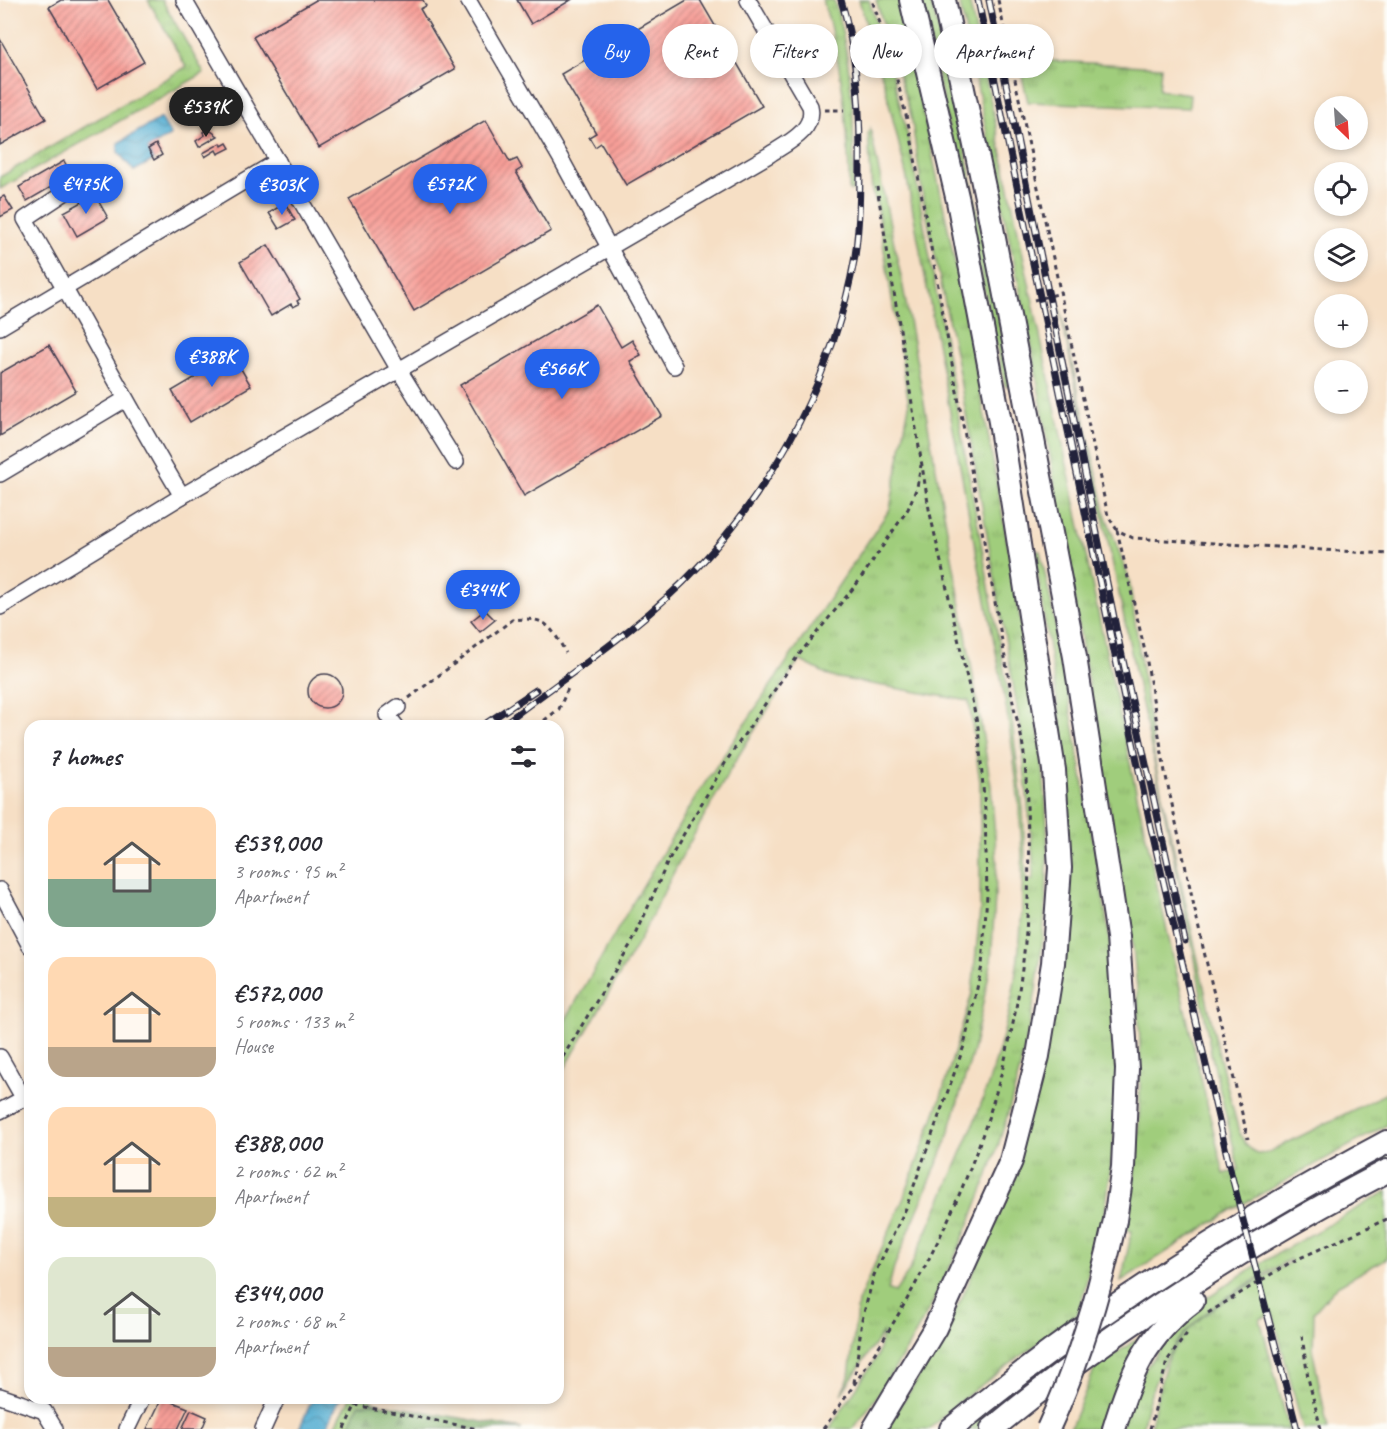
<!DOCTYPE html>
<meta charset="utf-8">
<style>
:root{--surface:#fff;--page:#f7f7f7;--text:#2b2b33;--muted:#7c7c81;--accent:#2563eb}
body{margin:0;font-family:Caveat,sans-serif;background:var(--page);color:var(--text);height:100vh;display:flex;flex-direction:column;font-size:22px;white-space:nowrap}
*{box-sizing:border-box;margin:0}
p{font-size:20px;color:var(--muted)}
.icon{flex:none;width:33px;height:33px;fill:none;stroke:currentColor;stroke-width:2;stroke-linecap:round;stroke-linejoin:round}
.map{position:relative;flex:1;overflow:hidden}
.drawer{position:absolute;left:24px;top:720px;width:540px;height:684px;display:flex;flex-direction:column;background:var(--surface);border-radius:18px;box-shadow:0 3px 9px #0003}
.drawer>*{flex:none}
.top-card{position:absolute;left:582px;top:24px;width:570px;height:54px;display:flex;gap:12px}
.needle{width:39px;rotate:155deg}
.fabs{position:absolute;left:1314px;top:96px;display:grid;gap:12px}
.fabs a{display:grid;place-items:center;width:54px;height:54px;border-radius:50%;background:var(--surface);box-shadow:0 3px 9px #0003;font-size:30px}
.price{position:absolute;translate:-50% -51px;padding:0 14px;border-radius:21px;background:var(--accent);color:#fff;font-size:20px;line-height:39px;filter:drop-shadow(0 2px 3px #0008)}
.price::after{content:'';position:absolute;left:50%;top:36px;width:18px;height:14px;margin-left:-9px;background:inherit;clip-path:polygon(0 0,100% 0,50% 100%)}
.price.current{background:#222;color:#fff}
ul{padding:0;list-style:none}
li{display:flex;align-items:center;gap:18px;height:150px;padding:0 24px}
li span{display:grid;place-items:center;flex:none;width:168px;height:120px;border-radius:18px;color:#555}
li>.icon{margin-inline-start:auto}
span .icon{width:72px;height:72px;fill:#fffc;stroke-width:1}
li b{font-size:26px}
h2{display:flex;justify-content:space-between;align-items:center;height:72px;padding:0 24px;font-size:26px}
.tag{padding:0 21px;border-radius:27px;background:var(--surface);box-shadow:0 3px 9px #0003;font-size:21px;line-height:54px}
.tag.current{background:var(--accent);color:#fff}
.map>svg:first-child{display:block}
.grass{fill:url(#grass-tufts);stroke:#61785b;stroke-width:1.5}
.forest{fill:url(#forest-firs);stroke:#516953;stroke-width:1.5}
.water{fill:url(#water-waves);stroke:#3c6886;stroke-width:1.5}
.building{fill:url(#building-hatch)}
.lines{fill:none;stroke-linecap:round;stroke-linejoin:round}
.minor-casing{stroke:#423e50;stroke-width:18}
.highway-casing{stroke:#423e50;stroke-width:26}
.path{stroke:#423e50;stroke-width:3;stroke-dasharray:4.5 4.5;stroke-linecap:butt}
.minor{stroke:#fff;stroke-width:15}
.highway{stroke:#fff;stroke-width:22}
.rail-casing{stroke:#22223b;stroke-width:7}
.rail{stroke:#fdfcf7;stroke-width:4.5;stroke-dasharray:14;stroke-linecap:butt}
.highway-bridge-casing{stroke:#423e50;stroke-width:26;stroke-linecap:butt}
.highway-bridge{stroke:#fff;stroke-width:22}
</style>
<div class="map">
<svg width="1387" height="1429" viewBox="0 0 1387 1429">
<defs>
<pattern id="grass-tufts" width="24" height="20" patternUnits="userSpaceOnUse" patternTransform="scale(1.5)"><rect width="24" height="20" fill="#a0cd7b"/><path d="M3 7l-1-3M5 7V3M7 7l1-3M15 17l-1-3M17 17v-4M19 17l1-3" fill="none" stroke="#8ab06b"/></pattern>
<pattern id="forest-firs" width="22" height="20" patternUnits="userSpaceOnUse" patternTransform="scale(1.5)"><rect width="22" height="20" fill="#80b06b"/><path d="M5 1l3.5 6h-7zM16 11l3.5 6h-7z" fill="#688f59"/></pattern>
<pattern id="water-waves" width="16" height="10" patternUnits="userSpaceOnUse" patternTransform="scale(1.5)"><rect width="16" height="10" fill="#55aed2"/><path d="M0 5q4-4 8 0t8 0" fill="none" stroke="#468dac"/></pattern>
<pattern id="building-hatch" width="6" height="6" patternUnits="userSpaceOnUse" patternTransform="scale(1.5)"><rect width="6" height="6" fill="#f89f98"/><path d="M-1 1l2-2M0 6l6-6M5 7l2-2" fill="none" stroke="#c8817d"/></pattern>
</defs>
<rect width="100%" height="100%" fill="#fdfcf7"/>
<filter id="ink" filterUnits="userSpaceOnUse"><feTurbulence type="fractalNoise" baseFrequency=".0167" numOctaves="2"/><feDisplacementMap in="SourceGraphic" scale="12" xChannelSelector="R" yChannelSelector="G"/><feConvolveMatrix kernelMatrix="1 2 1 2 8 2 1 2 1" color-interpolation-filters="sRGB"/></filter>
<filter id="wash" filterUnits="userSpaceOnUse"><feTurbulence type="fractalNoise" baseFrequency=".008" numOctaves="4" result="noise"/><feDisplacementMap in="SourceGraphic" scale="24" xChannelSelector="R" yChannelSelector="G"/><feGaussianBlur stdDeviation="1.35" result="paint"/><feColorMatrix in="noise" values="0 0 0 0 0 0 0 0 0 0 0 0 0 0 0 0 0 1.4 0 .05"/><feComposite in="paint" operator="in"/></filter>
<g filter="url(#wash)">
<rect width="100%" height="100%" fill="#f6dfc5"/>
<!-- grass -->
<g class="grass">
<polygon points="148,0 162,0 204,73 0,189 0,177 186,67"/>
<path d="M823 0H834C853 62 855 127 853 191H849C849 127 842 62 823 0Z"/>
<path d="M859 0H869L890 65 909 141 1010 704 1023 809 1026 880H1033V857L1020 724 957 362 923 197 911 115 876 0H900C913 73 931 146 946 219 972 345 996 473 1017 600 1029 676 1045 752 1047 829 1053 1033 976 1267 853 1429H829L877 1357 883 1332 841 1394 849 1377 858 1302 905 1195 941 1097 972 993 980 911V782L969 701 832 677 799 660 737 758 681 858 638 943 558 1080V1033L632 904 699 792 890 509 909 405 877 205 872 192 868 133 870 128 903 287 966 634 991 786 997 863 991 964 973 1051 945 1145 894 1267 888 1290 895 1292 908 1273C949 1181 997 1086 1014 986 1040 834 1001 680 972 531 949 412 929 293 906 174L885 86Z"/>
<polygon points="921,0 930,0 948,62 1012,386 1005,386"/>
<path d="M959 0H969C1054 392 1129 785 1224 1174L1239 1170 1211 1053 1195 959 1056 291 1106 516 1129 579 1156 768 1218 1051 1239 1132 1247 1146 1257 1154 1267 1153 1387 1093V1125L1232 1210 1121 1281 1132 1231 1127 1230C1143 1136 1144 1043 1133 948L1031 343Z"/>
<polygon points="1018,59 1161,67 1159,90 1190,94 1189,108 1028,102"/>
<path d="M1034 551H1040C1058 629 1070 708 1084 787 1097 868 1116 952 1118 1034 1119 1113 1111 1186 1096 1264L1091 1263 1078 1314 964 1398 929 1429H885L912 1388 962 1298 1002 1206 1069 874 1068 807 1061 727Z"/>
<polygon points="1387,1152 1387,1161 998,1412 977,1429 967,1429 1015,1390 1185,1269"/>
<path d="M1387 1191V1258L1337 1286 1314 1312 1313 1353 1328 1429H1303L1273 1314 1260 1319 1289 1429H1150C1155 1407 1159 1383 1167 1362 1185 1316 1250 1285 1291 1262L1290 1259C1209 1308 1161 1328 1142 1429H1120L1135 1383 1188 1310 1249 1270Z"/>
<polygon points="1143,1335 1107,1429 1070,1429 1095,1368"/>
<polygon points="350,1398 368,1398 377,1403 359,1404 348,1429 334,1429"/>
</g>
<!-- forest -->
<polygon class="forest" points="377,1403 522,1429 348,1429 359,1404"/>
<!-- water -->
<g class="water">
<polygon points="161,118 171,135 148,149 154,160 134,171 118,152 118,143"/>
<polygon points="313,1398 340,1398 326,1429 299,1429"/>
</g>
<g id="blocks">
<!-- building -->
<g class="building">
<polygon points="61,0 108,0 144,62 97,89 49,7"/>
<polygon points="316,0 423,0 426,6 420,9 455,69 319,148 253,37"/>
<polygon points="517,0 571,0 531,24"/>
<polygon points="687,0 700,0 762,106 626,185 601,143 595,147 589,137 596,133 561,74"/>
<polygon points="0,39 46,119 0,145"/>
<polygon points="486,120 510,162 517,159 522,168 516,172 551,231 414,311 349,199"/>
<polygon points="208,129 218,136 199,147 196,141 205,135 203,132"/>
<polygon points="221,143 222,146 227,143 230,148 218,154 216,150 205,157 203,153"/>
<polygon points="156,144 162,155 154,160 148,149"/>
<polygon points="64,161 72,175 27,201 19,187"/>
<polygon points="95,195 108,218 77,236 64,212"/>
<polygon points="4,196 13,210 0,217 0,198"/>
<polygon points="285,203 295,220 279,229 269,213"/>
<polygon points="268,245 300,299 297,301 299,304 293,307 291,304 271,316 240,262"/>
<polygon points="597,305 621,347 632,340 641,355 630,361 662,416 524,496 460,385"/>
<polygon points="49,345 76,391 0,436 0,373"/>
<polygon points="233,355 251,386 190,422 172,391"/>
<polygon points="485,610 495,620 480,632 471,621"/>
<circle cx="325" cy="691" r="17"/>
<polygon points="162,1398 188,1408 178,1429 147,1429"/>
<polygon points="191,1410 207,1417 202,1429 182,1429"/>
</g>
</g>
</g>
<g filter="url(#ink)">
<use href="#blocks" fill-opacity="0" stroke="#423e50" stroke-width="1.5"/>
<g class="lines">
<!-- minor casing -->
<g class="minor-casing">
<g id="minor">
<polyline points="184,0 399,370 456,462"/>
<polyline points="468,0 561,159 674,366"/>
<path d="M87 178 25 219C79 311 127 405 182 496"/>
<polyline points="0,327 278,161"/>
<polyline points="0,474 124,400"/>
<path d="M0 607 182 496 769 155C785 144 816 131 810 106L748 0"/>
<polyline points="396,726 387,715 398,707"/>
<polyline points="0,890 30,946"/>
<polyline points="0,1057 24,1099"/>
<polyline points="0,1111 30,1095"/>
<polyline points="0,1396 44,1411 55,1429"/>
<polyline points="127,1429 142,1398"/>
<polyline points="263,1429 277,1398"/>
</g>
</g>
<!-- highway casing -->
<g class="highway-casing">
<g id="highway">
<polyline points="944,0 986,197 1075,657 1118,937 1127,1069 1123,1167 1115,1220"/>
<polyline points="874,1429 935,1328 1011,1161 1038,1056 1053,963 1060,868 1054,770 1000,422 958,201 911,0"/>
<path d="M951 1429C1086 1317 1233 1224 1387 1142"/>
<path d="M992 1429C1113 1329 1249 1243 1387 1171"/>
<path d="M1114 1429C1131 1373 1145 1337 1193 1301"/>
</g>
</g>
<!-- path -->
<g class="path">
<polyline points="998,0 1108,516 1117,530 1133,538 1387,554"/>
<polyline points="825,110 844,110"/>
<polyline points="1034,300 1061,293"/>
<polyline points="1117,530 1146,656 1165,772 1202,943 1248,1139"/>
<path d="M409 698 512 620C546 616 550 625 566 653"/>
<polyline points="537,726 559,709 569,686"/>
<polyline points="558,1065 635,937 668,861 727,760 797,657 859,581 908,509 917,487 921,465"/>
<polyline points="1208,1313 1291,1262 1387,1219"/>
<polyline points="1302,1336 1308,1378 1321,1429"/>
<polyline points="854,1383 862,1320 874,1275 906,1208 964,1046 982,966 987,895 985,810 978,727 929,509 877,187"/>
<polyline points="355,1405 478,1429"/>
<polyline points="344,1429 359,1398"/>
<path d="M823 1429C953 1250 1037 1058 1028 833 1026 793 1028 751 1015 713L910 131 891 56 872 0"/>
<polyline points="1150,1429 1167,1361 1188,1332"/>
</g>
<!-- minor -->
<use href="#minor" class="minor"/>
<!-- highway -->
<use href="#highway" class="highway"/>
<!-- rail casing -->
<g class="rail-casing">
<g id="rail">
<polyline points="978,0 1151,828 1231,1173 1297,1429"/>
<polyline points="989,0 1119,642 1185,941"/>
<polyline points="482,726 536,690"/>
<path d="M501 726C567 675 641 628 698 567 778 482 835 371 855 256 860 222 860 186 860 152 860 101 856 49 841 0"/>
</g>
</g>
<!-- rail -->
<use href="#rail" class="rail"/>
<!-- highway-bridge casing -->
<g class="highway-bridge-casing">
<path id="highway-bridge" d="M1048 1429C1079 1362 1100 1292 1115 1220"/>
</g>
<!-- highway-bridge -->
<use href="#highway-bridge" class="highway-bridge"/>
</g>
</g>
</svg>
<div class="fabs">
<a><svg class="needle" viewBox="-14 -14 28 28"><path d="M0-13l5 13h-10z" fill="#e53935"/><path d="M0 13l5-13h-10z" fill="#7c7c81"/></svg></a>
<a><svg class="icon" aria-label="locate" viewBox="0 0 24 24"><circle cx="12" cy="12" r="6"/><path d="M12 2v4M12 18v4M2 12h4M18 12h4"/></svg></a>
<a><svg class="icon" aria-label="layers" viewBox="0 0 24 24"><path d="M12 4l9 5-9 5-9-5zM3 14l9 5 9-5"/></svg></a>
<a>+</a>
<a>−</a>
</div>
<b class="price current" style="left:206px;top:138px">€539K</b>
<b class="price" style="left:86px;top:215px">€475K</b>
<b class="price" style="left:450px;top:215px">€572K</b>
<b class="price" style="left:282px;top:216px">€303K</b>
<b class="price" style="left:212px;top:388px">€388K</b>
<b class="price" style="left:562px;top:400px">€566K</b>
<b class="price" style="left:483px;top:621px">€344K</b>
<div class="top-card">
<a class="tag current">Buy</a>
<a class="tag">Rent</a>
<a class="tag">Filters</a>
<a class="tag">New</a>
<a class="tag">Apartment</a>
</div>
<section class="drawer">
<h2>7 homes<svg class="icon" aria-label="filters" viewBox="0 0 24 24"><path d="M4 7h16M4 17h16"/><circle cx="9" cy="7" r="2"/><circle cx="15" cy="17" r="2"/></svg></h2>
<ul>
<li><span style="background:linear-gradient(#ffd9b3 60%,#7fa58c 0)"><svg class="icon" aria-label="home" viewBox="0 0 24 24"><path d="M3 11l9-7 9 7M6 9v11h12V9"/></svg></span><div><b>€539,000</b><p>3 rooms · 95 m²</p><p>Apartment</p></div></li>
<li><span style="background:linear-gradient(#ffd9b3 75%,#b9a48a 0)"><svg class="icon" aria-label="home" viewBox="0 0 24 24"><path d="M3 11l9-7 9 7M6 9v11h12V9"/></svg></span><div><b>€572,000</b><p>5 rooms · 133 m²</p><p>House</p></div></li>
<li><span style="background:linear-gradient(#ffd9b3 75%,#c2b280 0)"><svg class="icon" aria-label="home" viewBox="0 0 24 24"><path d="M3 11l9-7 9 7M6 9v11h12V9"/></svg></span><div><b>€388,000</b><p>2 rooms · 62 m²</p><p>Apartment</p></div></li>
<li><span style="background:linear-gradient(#dfe7d0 75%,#b9a48a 0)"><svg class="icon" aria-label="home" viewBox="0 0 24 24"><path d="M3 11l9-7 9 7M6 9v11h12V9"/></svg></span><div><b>€344,000</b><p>2 rooms · 68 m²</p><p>Apartment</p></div></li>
</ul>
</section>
</div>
